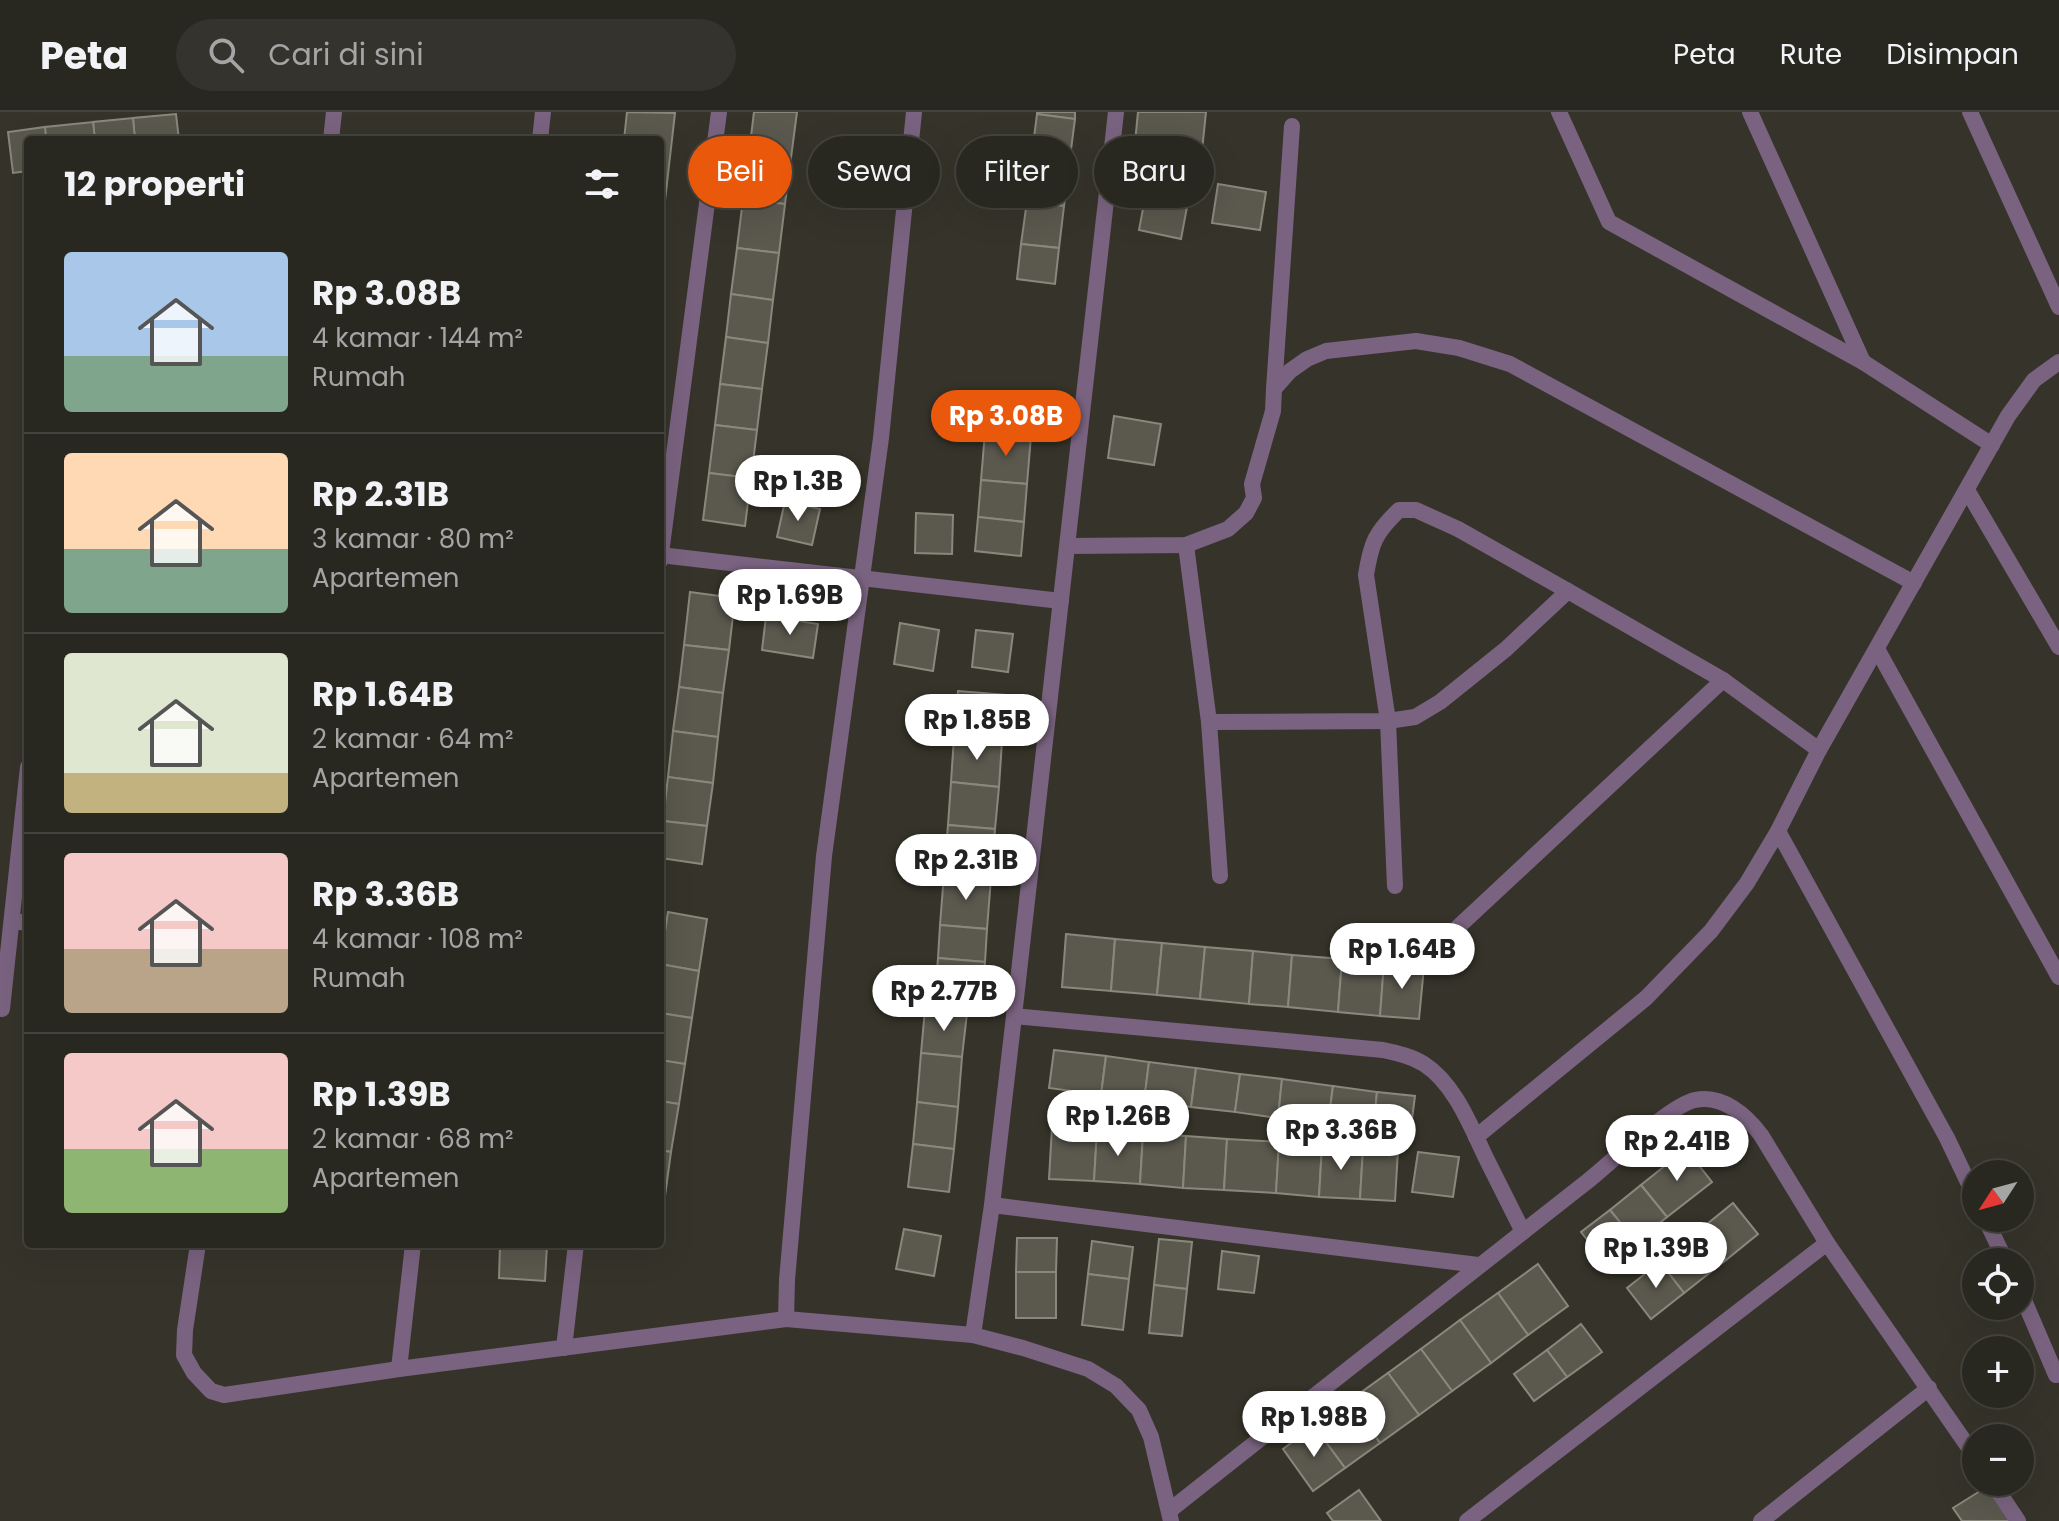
<!DOCTYPE html>
<html lang="id">
<meta charset="utf-8">
<style>
:root{--surface:#282720;--page:#34332d;--text:#f1f3f6;--muted:#a5a5a5;--line:#44443e;--accent:#ea580c}
body{margin:0;font-family:Poppins,sans-serif;background:var(--page);color:var(--text);height:100vh;display:flex;flex-direction:column;font-size:30px;white-space:nowrap}
*{box-sizing:border-box;margin:0}
p{font-size:26px;color:var(--muted)}
.icon{flex:none;width:44px;height:44px;fill:none;stroke:currentColor;stroke-width:2;stroke-linecap:round;stroke-linejoin:round}
.map{position:relative;flex:1;overflow:hidden}
.details{position:absolute;left:24px;top:24px;width:640px;height:1112px;display:flex;flex-direction:column;background:var(--surface);border-radius:8px;box-shadow:0 8px 32px #0002,0 0 0 2px var(--line)}
.details>*{flex:none}
.guide{position:absolute;left:688px;top:24px;width:760px;height:72px;display:flex;gap:16px}
.needle{width:52px;rotate:234deg}
.fabs{position:absolute;left:1962px;top:1048px;display:grid;gap:16px}
.fabs a{display:grid;place-items:center;width:72px;height:72px;border-radius:50%;background:var(--surface);box-shadow:0 8px 32px #0002,0 0 0 2px var(--line);font-size:40px}
.price{position:absolute;translate:-50% -68px;padding:0 18px;border-radius:28px;background:#fff;color:#222;font-size:26px;line-height:52px;filter:drop-shadow(0 2px 4px #0008)}
.price::after{content:'';position:absolute;left:50%;top:48px;width:24px;height:18px;margin-left:-12px;background:inherit;clip-path:polygon(0 0,100% 0,50% 100%)}
.price.active{background:var(--accent);color:#fff}
ul{padding:0;list-style:none}
li{display:flex;align-items:center;gap:24px;height:200px;padding:0 40px}
li+li{border-top:2px solid var(--line)}
li span{display:grid;place-items:center;flex:none;width:224px;height:160px;border-radius:8px;color:#555}
li>.icon{margin-inline-start:auto}
span .icon{width:96px;height:96px;fill:#fffc;stroke-width:1}
li b{font-size:34px}
h2{display:flex;justify-content:space-between;align-items:center;height:96px;padding:0 40px;font-size:34px}
.pill{padding:0 28px;border-radius:36px;background:var(--surface);box-shadow:0 8px 32px #0002,0 0 0 2px var(--line);font-size:28px;line-height:72px}
.pill.active{background:var(--accent);color:#fff}
header{display:flex;align-items:center;gap:48px;box-sizing:border-box;height:112px;padding:0 40px;background:var(--surface);border-bottom:2px solid var(--line)}
header strong{font-size:38px}
nav{display:flex;gap:44px;margin-inline-start:auto;font-size:28px}
.search{width:560px;height:72px;background:var(--page);display:flex;align-items:center;gap:20px;box-sizing:border-box;padding:0 28px;border-radius:44px;color:var(--muted);font-size:30px}
.map>svg:first-child{display:block}
.building{fill:#5b594e;stroke:#8a887c;stroke-width:2}
.lines{fill:none;stroke-linecap:round;stroke-linejoin:round}
.minor{stroke:#7a6380;stroke-width:16}
</style>
<header>
<strong>Peta</strong>
<div class="search"><svg class="icon" aria-label="search" viewBox="0 0 24 24"><circle cx="10" cy="10" r="6"/><path d="M15 15l6 6"/></svg>Cari di sini</div>
<nav><a>Peta</a><a>Rute</a><a>Disimpan</a></nav>
</header>
<div class="map">
<svg width="2059" height="1409" viewBox="0 0 2059 1409">
<rect width="100%" height="100%" fill="#36342a"/>
<!-- building -->
<g class="building">
<polygon points="627,0 675,1 662,115 660,115 660,28 624,28"/>
<polygon points="754,0 797,0 791,46 749,41"/>
<polygon points="1037,0 1075,0 1075,7 1037,2"/>
<polygon points="1138,0 1206,0 1198,78 1131,71"/>
<polygon points="176,2 179,28 135,28 133,6"/>
<polygon points="1037,2 1075,7 1069,53 1031,49"/>
<polygon points="133,6 135,28 95,28 93,10"/>
<polygon points="93,10 95,28 46,28 45,15"/>
<polygon points="45,15 46,28 28,28 28,59 13,61 8,20"/>
<polygon points="749,41 791,46 785,92 743,87"/>
<polygon points="1031,49 1069,53 1064,94 1027,89"/>
<polygon points="1218,72 1266,80 1260,118 1212,111"/>
<polygon points="1145,86 1187,95 1181,127 1139,118"/>
<polygon points="743,87 785,92 779,141 737,136"/>
<polygon points="1027,89 1064,94 1059,136 1021,132"/>
<polygon points="1021,132 1059,136 1055,172 1017,167"/>
<polygon points="737,136 779,141 773,188 731,182"/>
<polygon points="731,182 773,188 768,231 726,225"/>
<polygon points="726,225 768,231 762,277 720,272"/>
<polygon points="720,272 762,277 757,318 715,313"/>
<polygon points="1114,304 1161,312 1154,353 1108,346"/>
<polygon points="715,313 757,318 751,366 709,361"/>
<polygon points="985,320 1031,324 1027,372 981,368"/>
<polygon points="709,361 751,366 745,414 703,408"/>
<polygon points="981,368 1027,372 1024,410 978,405"/>
<polygon points="785,389 820,397 812,433 777,425"/>
<polygon points="916,401 953,403 952,442 915,441"/>
<polygon points="978,405 1024,410 1021,444 975,439"/>
<polygon points="690,480 735,486 729,538 684,533"/>
<polygon points="766,504 818,512 813,546 762,538"/>
<polygon points="900,511 939,518 933,559 894,552"/>
<polygon points="976,518 1013,522 1008,560 972,555"/>
<polygon points="684,533 729,538 723,581 679,575"/>
<polygon points="679,575 723,581 718,625 673,619"/>
<polygon points="958,579 1006,583 1002,629 954,625"/>
<polygon points="673,619 718,625 713,671 668,665"/>
<polygon points="954,625 1002,629 999,675 951,670"/>
<polygon points="668,665 713,671 707,714 663,709"/>
<polygon points="951,670 999,675 995,717 948,713"/>
<polygon points="663,709 707,714 702,752 660,746"/>
<polygon points="948,713 995,717 991,766 944,762"/>
<polygon points="944,762 991,766 987,817 940,813"/>
<polygon points="668,800 707,807 699,859 660,852"/>
<polygon points="940,813 987,817 985,850 938,846"/>
<polygon points="1066,822 1115,827 1111,879 1062,875"/>
<polygon points="1115,827 1162,831 1157,883 1111,879"/>
<polygon points="1162,831 1205,835 1200,887 1157,883"/>
<polygon points="1205,835 1253,839 1249,892 1200,887"/>
<polygon points="1253,839 1292,843 1288,895 1249,892"/>
<polygon points="1292,843 1342,847 1338,900 1288,895"/>
<polygon points="938,846 985,850 982,886 935,882"/>
<polygon points="1342,847 1384,851 1380,904 1338,900"/>
<polygon points="1384,851 1424,855 1419,907 1380,904"/>
<polygon points="660,852 699,859 692,906 660,901"/>
<polygon points="925,897 967,901 962,945 921,941"/>
<polygon points="660,901 692,906 685,952 660,948"/>
<polygon points="1054,938 1106,944 1101,983 1049,976"/>
<polygon points="921,941 962,945 958,995 917,990"/>
<polygon points="1106,944 1149,950 1144,989 1101,983"/>
<polygon points="660,948 685,952 679,992 660,989"/>
<polygon points="1149,950 1196,956 1191,995 1144,989"/>
<polygon points="1196,956 1240,962 1235,1000 1191,995"/>
<polygon points="1240,962 1282,967 1278,1006 1235,1000"/>
<polygon points="1282,967 1333,974 1328,1012 1278,1006"/>
<polygon points="1333,974 1377,980 1373,1018 1328,1012"/>
<polygon points="1377,980 1415,984 1410,1023 1373,1018"/>
<polygon points="660,989 679,992 671,1040 660,1038"/>
<polygon points="917,990 958,995 954,1037 913,1032"/>
<polygon points="1052,1015 1097,1019 1094,1069 1049,1067"/>
<polygon points="1097,1019 1143,1022 1140,1072 1094,1069"/>
<polygon points="1143,1022 1186,1024 1183,1076 1140,1072"/>
<polygon points="1186,1024 1227,1027 1224,1078 1183,1076"/>
<polygon points="1227,1027 1279,1030 1276,1081 1224,1078"/>
<polygon points="1279,1030 1322,1033 1319,1085 1276,1081"/>
<polygon points="913,1032 954,1037 949,1080 908,1075"/>
<polygon points="1322,1033 1363,1036 1360,1087 1319,1085"/>
<polygon points="1363,1036 1398,1038 1395,1089 1360,1087"/>
<polygon points="1686,1037 1712,1070 1667,1105 1641,1073"/>
<polygon points="660,1038 671,1040 665,1084 660,1084"/>
<polygon points="1418,1040 1459,1045 1453,1085 1412,1080"/>
<polygon points="1641,1073 1667,1105 1636,1130 1610,1098"/>
<polygon points="1733,1091 1758,1122 1726,1148 1701,1117"/>
<polygon points="1610,1098 1636,1130 1607,1153 1581,1120"/>
<polygon points="904,1117 941,1124 934,1164 896,1157"/>
<polygon points="1701,1117 1726,1148 1684,1181 1660,1150"/>
<polygon points="1017,1126 1057,1126 1056,1160 1016,1160"/>
<polygon points="1159,1127 1192,1130 1187,1177 1154,1173"/>
<polygon points="1092,1129 1133,1135 1129,1167 1088,1162"/>
<polygon points="500,1132 547,1132 545,1169 499,1166"/>
<polygon points="1222,1139 1259,1144 1254,1181 1218,1177"/>
<polygon points="1660,1150 1684,1181 1651,1207 1627,1176"/>
<polygon points="1538,1152 1568,1194 1528,1223 1498,1181"/>
<rect x="1016" y="1160" width="40" height="46"/>
<polygon points="1088,1162 1129,1167 1123,1218 1082,1213"/>
<polygon points="1154,1173 1187,1177 1182,1224 1149,1221"/>
<polygon points="1498,1181 1528,1223 1491,1251 1460,1208"/>
<polygon points="1460,1208 1491,1251 1452,1279 1421,1237"/>
<polygon points="1581,1212 1602,1240 1567,1265 1547,1238"/>
<polygon points="1421,1237 1452,1279 1419,1303 1388,1261"/>
<polygon points="1547,1238 1567,1265 1534,1289 1514,1262"/>
<polygon points="1388,1261 1419,1303 1380,1331 1349,1289"/>
<polygon points="1349,1289 1380,1331 1345,1356 1314,1314"/>
<polygon points="1314,1314 1345,1356 1313,1379 1283,1337"/>
<polygon points="1988,1374 2011,1409 1962,1409 1953,1396"/>
<polygon points="1359,1378 1381,1409 1333,1409 1327,1401"/>
</g>
<g class="lines">
<!-- minor -->
<g class="minor">
<polyline points="914,0 881,326 824,744 787,1168 786,1207 973,1223 1023,1236 1088,1257 1116,1274 1139,1298 1151,1325 1171,1409"/>
<polyline points="1559,0 1609,110 1863,250 1992,333"/>
<polyline points="1750,0 1863,250"/>
<polyline points="1970,0 2059,195"/>
<polyline points="331,28 334,0"/>
<polyline points="540,28 543,0"/>
<polyline points="1274,277 1292,14"/>
<polyline points="1967,378 2059,535"/>
<polyline points="1186,433 1209,610 1220,764"/>
<polyline points="1068,434 1186,433 1228,417 1246,401 1254,386 1252,372 1273,299 1274,277 1290,259 1307,247 1326,239 1416,229 1459,236 1510,252 1914,471"/>
<polyline points="660,443 1061,489"/>
<polyline points="660,449 719,0"/>
<polyline points="1877,537 2059,865"/>
<polyline points="1209,610 1388,609 1415,605 1440,590 1506,537 1568,479"/>
<polyline points="1778,719 1947,1026 1976,1087"/>
<path d="M1395 774 1388 609 1366 463C1371 431 1375 421 1399 398H1416L1458 417 1568 479 1723 568 1819 638"/>
<polyline points="12,809 28,811"/>
<polyline points="1457,816 1723,568"/>
<polyline points="2,897 28,655"/>
<path d="M1014 904 1383 938C1397 941 1411 944 1424 952 1455 972 1471 1015 1487 1048 1499 1072 1511 1096 1523 1120"/>
<polyline points="1476,1025 1646,886 1711,819 1747,771 1778,719 1819,638 2008,304 2034,268 2059,250"/>
<polyline points="992,1093 1478,1153"/>
<polyline points="1985,1106 2006,1150"/>
<polyline points="198,1132 185,1218 184,1243 194,1261 211,1279 224,1283 399,1257 786,1207"/>
<polyline points="2020,1179 2056,1263"/>
<polyline points="973,1223 992,1093 1014,904 1116,0"/>
<polyline points="564,1236 576,1132"/>
<polyline points="399,1257 413,1132"/>
<polyline points="1992,1370 2018,1409"/>
<path d="M1169 1399C1307 1289 1445 1181 1584 1072 1609 1053 1668 994 1695 988 1722 982 1746 1003 1761 1023L1827 1131 1976 1346"/>
<polyline points="1467,1409 1827,1131"/>
<polyline points="1761,1409 1929,1276"/>
</g>
</g>
</svg>
<div class="fabs">
<a><svg class="needle" viewBox="-14 -14 28 28"><path d="M0-13l5 13h-10z" fill="#e53935"/><path d="M0 13l5-13h-10z" fill="#a5a5a5"/></svg></a>
<a><svg class="icon" aria-label="locate" viewBox="0 0 24 24"><circle cx="12" cy="12" r="6"/><path d="M12 2v4M12 18v4M2 12h4M18 12h4"/></svg></a>
<a>+</a>
<a>−</a>
</div>
<b class="price active" style="left:1006px;top:346px">Rp 3.08B</b>
<b class="price" style="left:798px;top:411px">Rp 1.3B</b>
<b class="price" style="left:790px;top:525px">Rp 1.69B</b>
<b class="price" style="left:977px;top:650px">Rp 1.85B</b>
<b class="price" style="left:966px;top:790px">Rp 2.31B</b>
<b class="price" style="left:1402px;top:879px">Rp 1.64B</b>
<b class="price" style="left:944px;top:921px">Rp 2.77B</b>
<b class="price" style="left:1118px;top:1046px">Rp 1.26B</b>
<b class="price" style="left:1341px;top:1060px">Rp 3.36B</b>
<b class="price" style="left:1677px;top:1071px">Rp 2.41B</b>
<b class="price" style="left:1656px;top:1178px">Rp 1.39B</b>
<b class="price" style="left:1314px;top:1347px">Rp 1.98B</b>
<div class="guide">
<a class="pill active">Beli</a>
<a class="pill">Sewa</a>
<a class="pill">Filter</a>
<a class="pill">Baru</a>
</div>
<section class="details">
<h2>12 properti<svg class="icon" aria-label="filters" viewBox="0 0 24 24"><path d="M4 7h16M4 17h16"/><circle cx="9" cy="7" r="2"/><circle cx="15" cy="17" r="2"/></svg></h2>
<ul>
<li><span style="background:linear-gradient(#a9c7e8 65%,#7fa58c 0)"><svg class="icon" aria-label="home" viewBox="0 0 24 24"><path d="M3 11l9-7 9 7M6 9v11h12V9"/></svg></span><div><b>Rp 3.08B</b><p>4 kamar · 144 m²</p><p>Rumah</p></div></li>
<li><span style="background:linear-gradient(#ffd9b3 60%,#7fa58c 0)"><svg class="icon" aria-label="home" viewBox="0 0 24 24"><path d="M3 11l9-7 9 7M6 9v11h12V9"/></svg></span><div><b>Rp 2.31B</b><p>3 kamar · 80 m²</p><p>Apartemen</p></div></li>
<li><span style="background:linear-gradient(#dfe7d0 75%,#c2b280 0)"><svg class="icon" aria-label="home" viewBox="0 0 24 24"><path d="M3 11l9-7 9 7M6 9v11h12V9"/></svg></span><div><b>Rp 1.64B</b><p>2 kamar · 64 m²</p><p>Apartemen</p></div></li>
<li><span style="background:linear-gradient(#f6c9c9 60%,#b9a48a 0)"><svg class="icon" aria-label="home" viewBox="0 0 24 24"><path d="M3 11l9-7 9 7M6 9v11h12V9"/></svg></span><div><b>Rp 3.36B</b><p>4 kamar · 108 m²</p><p>Rumah</p></div></li>
<li><span style="background:linear-gradient(#f6c9c9 60%,#8fb573 0)"><svg class="icon" aria-label="home" viewBox="0 0 24 24"><path d="M3 11l9-7 9 7M6 9v11h12V9"/></svg></span><div><b>Rp 1.39B</b><p>2 kamar · 68 m²</p><p>Apartemen</p></div></li>
</ul>
</section>
</div>
